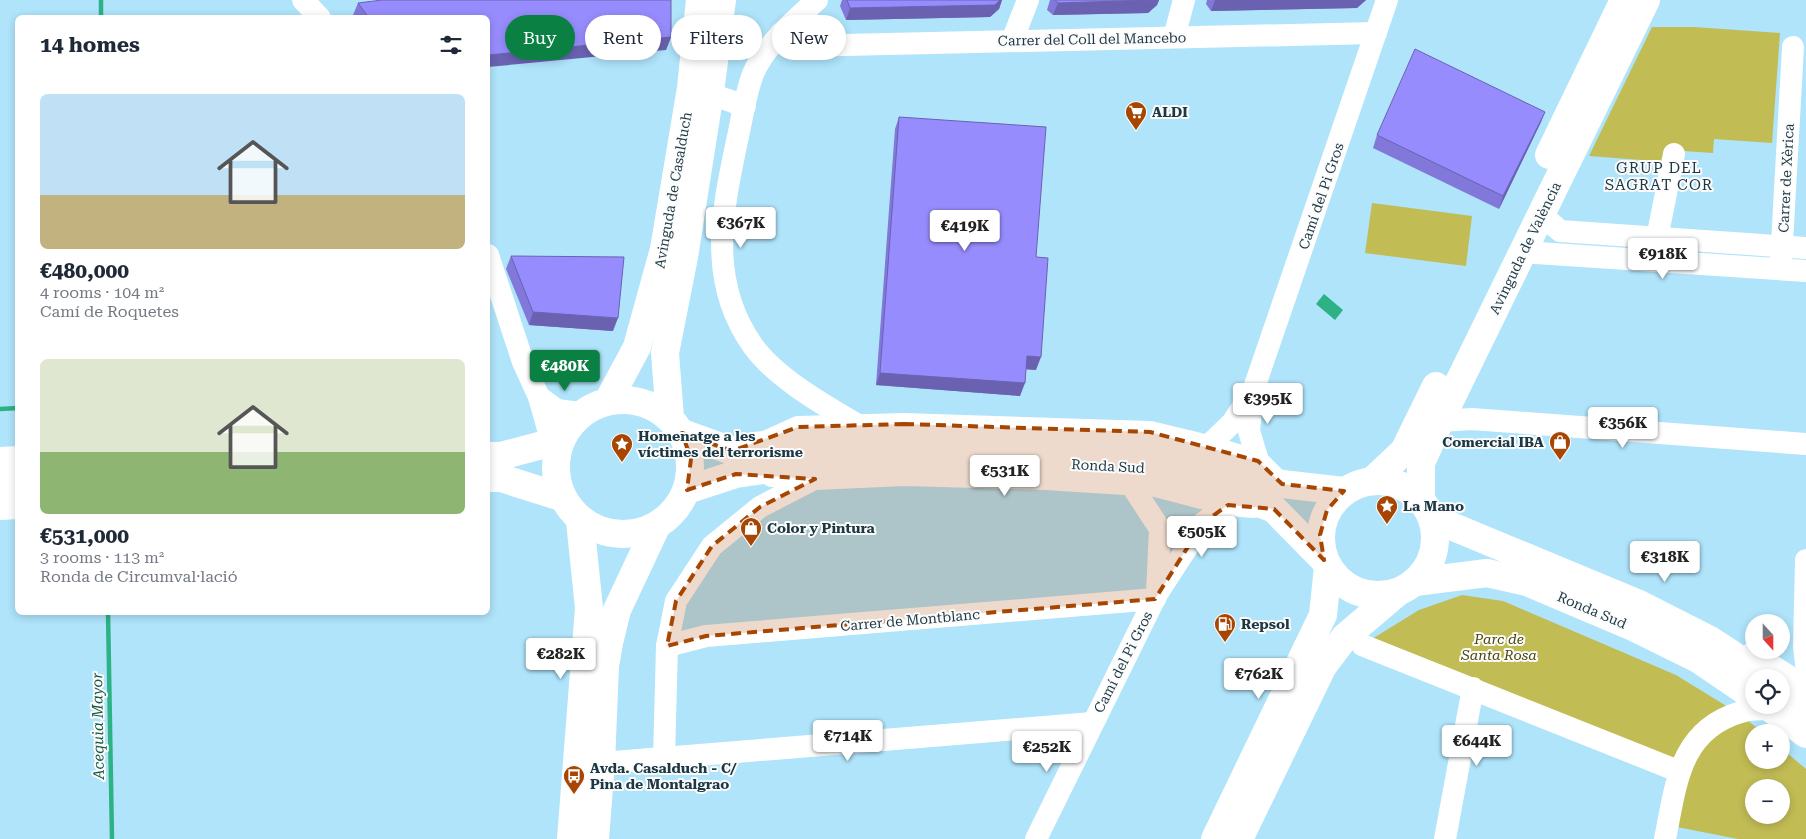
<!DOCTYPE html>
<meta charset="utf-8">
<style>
:root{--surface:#fff;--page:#f6f6f7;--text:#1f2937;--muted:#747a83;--accent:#0b8043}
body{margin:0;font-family:"Roboto Serif",serif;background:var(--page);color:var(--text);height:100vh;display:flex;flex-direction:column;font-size:19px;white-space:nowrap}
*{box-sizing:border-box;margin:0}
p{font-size:16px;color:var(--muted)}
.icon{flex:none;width:28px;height:28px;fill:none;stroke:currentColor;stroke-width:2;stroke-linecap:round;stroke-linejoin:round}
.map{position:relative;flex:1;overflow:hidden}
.side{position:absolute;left:15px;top:15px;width:475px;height:600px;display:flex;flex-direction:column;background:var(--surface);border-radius:8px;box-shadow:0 2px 8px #0003}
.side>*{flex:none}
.hud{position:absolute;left:505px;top:15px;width:475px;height:45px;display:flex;gap:10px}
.needle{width:32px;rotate:159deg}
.controls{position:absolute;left:1745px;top:614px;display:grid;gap:10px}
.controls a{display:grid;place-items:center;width:45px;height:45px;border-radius:50%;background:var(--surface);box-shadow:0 2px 8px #0003;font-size:25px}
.price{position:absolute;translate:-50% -42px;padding:0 11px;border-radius:5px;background:#fff;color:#222;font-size:16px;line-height:32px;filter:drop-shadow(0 1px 2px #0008)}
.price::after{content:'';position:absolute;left:50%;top:30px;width:15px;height:11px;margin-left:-8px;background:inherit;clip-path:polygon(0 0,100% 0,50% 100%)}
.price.current{background:var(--accent);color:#fff}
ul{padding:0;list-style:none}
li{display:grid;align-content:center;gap:10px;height:265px;padding:0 25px}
li span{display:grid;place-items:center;height:155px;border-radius:8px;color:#555}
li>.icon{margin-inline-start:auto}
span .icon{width:90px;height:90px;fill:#fffc;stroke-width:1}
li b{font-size:21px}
h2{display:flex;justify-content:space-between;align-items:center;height:60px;padding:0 25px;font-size:21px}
.chip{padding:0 18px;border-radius:22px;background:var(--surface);box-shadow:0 2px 8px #0003;font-size:18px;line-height:45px}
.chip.current{background:var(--accent);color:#fff}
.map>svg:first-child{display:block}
.green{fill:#c2bc55;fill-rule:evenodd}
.water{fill:#2db185}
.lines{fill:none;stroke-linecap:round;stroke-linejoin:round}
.stream{stroke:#2db185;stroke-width:4.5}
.minor{stroke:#fff;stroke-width:22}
.major{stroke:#fff;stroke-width:28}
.wall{fill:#8278da}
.shaded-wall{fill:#6a62b1}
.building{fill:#978cfd;stroke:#6a62b1}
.marked{fill:#a74602;fill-opacity:0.2;stroke:#a74602;stroke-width:4;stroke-dasharray:10 6;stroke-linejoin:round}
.labels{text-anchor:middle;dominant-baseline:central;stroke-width:4;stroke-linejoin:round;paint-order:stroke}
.street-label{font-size:14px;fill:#1c3844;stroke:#fcfcfc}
.poi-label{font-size:14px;font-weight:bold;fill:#1c3844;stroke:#fcfcfc;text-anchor:start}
.park-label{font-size:14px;font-style:italic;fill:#4a460a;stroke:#fcfcfc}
.neighbourhood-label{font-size:15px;letter-spacing:1px;fill:#1c3844;stroke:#fcfcfc}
.water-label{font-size:15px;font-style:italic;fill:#175a43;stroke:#fcfcfc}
</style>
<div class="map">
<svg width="1806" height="839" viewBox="0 0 1806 839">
<rect width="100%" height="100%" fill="#afe4fb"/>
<!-- green -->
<g class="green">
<polygon points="1652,27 1694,27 1780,33 1772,143 1714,139 1713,153 1668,150 1667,162 1589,156"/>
<polygon points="1372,203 1472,216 1466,266 1365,253"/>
<path d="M1462 595 1503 601 1676 675 1741 715 1762 732H1754V760H1781V748L1806 769V839H1738L1677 827 1687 765 1367 642 1419 610ZM1754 788H1781V815H1754Z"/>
</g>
<!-- water -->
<polygon class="water" points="1324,294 1343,310 1335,320 1316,304"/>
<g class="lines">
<!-- stream -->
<g class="stream">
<polyline points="101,0 101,18"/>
<polyline points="0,409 18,408"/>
<polyline points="108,612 112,839"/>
</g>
<!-- minor -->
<g class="minor">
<polyline points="303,0 320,18"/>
<path d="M817 0C794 21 765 45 753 74 745 95 742 119 737 141 722 212 707 281 753 346 776 378 824 405 858 425"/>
<polyline points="781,33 801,46 1376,33"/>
<polyline points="1174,37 1184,0"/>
<polyline points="1012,41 1028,0"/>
<polyline points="722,98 745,106"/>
<polyline points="1541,214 1560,231 1806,248"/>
<polyline points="1657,238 1674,154"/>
<polyline points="1522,252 1806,271"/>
<polyline points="488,255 523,362 539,397 548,429 561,439"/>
<polyline points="1781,261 1793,47"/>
<polyline points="539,397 557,410 581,413"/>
<polyline points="1440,421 1472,419 1806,444"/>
<polyline points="767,441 798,427 904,424 1150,432 1208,446 1258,461 1281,484"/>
<polyline points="1208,446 1232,423 1251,394"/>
<polyline points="0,458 18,457"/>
<polyline points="1258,461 1249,431 1253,391 1387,0"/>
<polyline points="772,476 815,479 905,475 1046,479 1156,486 1228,505 1254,507"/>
<polyline points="1132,486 1160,529 1157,593"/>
<polyline points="0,509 18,508"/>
<polyline points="1806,560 1804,646 1806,664"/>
<polyline points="1362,645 1678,771"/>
<polyline points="667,646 706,636 1155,599"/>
<polyline points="1752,653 1806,687"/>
<polyline points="664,758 667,646 676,601 712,546 760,507 814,479"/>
<polyline points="601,763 1092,723"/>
<polyline points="1036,839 1157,594 1203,523 1228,505"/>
<polyline points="1445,839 1473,688"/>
<path d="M1665 839C1676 785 1679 730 1741 712 1750 709 1762 709 1771 709"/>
</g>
<!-- major -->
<g class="major">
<polyline points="1549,155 1624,0"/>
<circle cx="623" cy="467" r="67"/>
<polyline points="608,401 637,347 664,249 691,88 700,0"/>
<polyline points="670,418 665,353 684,257 710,92 722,0"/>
<polyline points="682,433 732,451 755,446 808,441 906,438 1046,441 1150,447 1206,460 1282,484 1344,491"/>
<polyline points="488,456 501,456 561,440"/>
<polyline points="0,472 18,472"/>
<polyline points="488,478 501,478 561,497"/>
<polyline points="1372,481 1404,451 1436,386"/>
<circle cx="1378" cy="538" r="57"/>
<polyline points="687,490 736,474 812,463 907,460 1153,468 1203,481 1274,509 1324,560"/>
<polyline points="0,494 18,494"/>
<polyline points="1421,500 1421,463 1440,421 1646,0"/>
<polyline points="1432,518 1639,604 1710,640 1768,678"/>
<polyline points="1415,582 1487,573 1527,582 1631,626 1698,659 1754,697"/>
<polyline points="1781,686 1806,704"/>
<polyline points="1766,705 1806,734"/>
<polyline points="571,839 589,608 580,521"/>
<polyline points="595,839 601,763 605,666 609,643 617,610 656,527"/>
<polyline points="1215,839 1323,615 1328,567"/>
<polyline points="1239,839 1323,666 1345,637 1398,592"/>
</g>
</g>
<!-- wall -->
<g class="wall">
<polygon points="842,0 1002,0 999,9 990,17 846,20 840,6"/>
<polygon points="1050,0 1159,0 1157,5 1148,13 1053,15 1047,10"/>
<polygon points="1207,0 1366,0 1357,8 1211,11 1206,4"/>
<polygon points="358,3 671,37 666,50 488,18 355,18 353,15"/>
<polygon points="1545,112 1540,124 1499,209 1373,148 1377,135"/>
<polygon points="899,117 1036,257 1036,370 1026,369 1020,396 876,385 895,129"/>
<polygon points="511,256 613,331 529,325 506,269"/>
</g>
<!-- shaded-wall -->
<g class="shaded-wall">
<polygon points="1002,0 999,9 990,17 846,20 850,8"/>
<polygon points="1159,0 1157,5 1148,13 1053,15 1058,3"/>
<polygon points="1215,0 1366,0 1357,8 1211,11"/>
<polygon points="671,37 666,50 488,67 488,55"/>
<polygon points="1545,112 1540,124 1499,209 1503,196"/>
<polygon points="533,312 618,318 613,331 529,325"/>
<polygon points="1027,356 1041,357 1036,370 1022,369"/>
<polygon points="880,373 1025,383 1020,396 876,385"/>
</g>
<!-- building -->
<g class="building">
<polygon points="382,0 671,0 671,37 488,55 488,18 369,18 358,3"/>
<polygon points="847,0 1000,0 995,5 850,8"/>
<polygon points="1055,0 1153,0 1058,3"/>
<polygon points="1415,49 1545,112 1503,196 1377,135"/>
<polygon points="899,117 1046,127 1036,257 1048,258 1041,357 1027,356 1025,383 880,373"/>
<polygon points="511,256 624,257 618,318 533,312"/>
</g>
<!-- marked area -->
<path class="marked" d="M904 424 1150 432 1258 461 1282 484 1344 491 1327 510 1320 535 1324 560 1274 509 1228 505 1203 523 1155 599 706 636 667 646 676 601 712 546 760 507 815 479 736 474 687 490 691 459 682 433 732 451 798 427Z"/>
<!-- icons -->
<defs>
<g id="supermarket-pin" transform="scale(1.125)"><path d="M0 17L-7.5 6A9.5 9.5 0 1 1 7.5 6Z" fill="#a74602" stroke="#fcfcfc"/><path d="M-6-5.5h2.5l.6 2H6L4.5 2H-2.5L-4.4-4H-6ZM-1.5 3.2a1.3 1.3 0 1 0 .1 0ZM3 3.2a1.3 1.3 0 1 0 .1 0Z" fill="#fff"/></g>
<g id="shop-pin" transform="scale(1.125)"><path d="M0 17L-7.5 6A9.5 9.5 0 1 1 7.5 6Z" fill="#a74602" stroke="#fcfcfc"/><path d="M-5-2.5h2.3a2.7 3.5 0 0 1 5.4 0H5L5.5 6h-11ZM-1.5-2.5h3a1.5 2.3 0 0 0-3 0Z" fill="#fff"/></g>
<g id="sight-pin" transform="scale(1.125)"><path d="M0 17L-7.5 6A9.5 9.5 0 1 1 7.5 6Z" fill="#a74602" stroke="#fcfcfc"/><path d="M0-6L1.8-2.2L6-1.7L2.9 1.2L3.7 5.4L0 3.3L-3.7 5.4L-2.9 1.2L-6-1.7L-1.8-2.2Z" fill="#fff"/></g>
<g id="fuel-pin" transform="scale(1.125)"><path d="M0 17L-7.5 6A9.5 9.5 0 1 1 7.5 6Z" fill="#a74602" stroke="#fcfcfc"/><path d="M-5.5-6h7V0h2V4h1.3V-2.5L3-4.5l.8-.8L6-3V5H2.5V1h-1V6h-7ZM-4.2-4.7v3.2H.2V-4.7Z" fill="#fff"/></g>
<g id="bus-pin" transform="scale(1.125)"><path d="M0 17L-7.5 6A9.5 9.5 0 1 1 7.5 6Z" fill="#a74602" stroke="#fcfcfc"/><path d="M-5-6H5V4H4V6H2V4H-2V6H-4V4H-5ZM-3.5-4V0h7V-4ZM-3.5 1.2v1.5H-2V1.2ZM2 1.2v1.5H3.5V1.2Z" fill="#fff"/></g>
</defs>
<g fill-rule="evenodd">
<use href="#supermarket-pin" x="1136" y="112"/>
<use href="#shop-pin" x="1560" y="442"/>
<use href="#sight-pin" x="622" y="444"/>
<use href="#sight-pin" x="1387" y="506"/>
<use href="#shop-pin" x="751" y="528"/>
<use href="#fuel-pin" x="1225" y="624"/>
<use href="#bus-pin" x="574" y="776"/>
</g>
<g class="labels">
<!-- street labels -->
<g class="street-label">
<text transform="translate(1092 39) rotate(-1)">Carrer del Coll del Mancebo</text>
<text transform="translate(1786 178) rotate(-87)">Carrer de Xèrica</text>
<text transform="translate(673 190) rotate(-80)">Avinguda de Casalduch</text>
<text transform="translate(1321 196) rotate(-71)">Camí del Pi Gros</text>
<text transform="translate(1525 248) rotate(-64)">Avinguda de València</text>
<text transform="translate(1108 466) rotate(3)">Ronda Sud</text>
<text transform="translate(1592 610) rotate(23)">Ronda Sud</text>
<text transform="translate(910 620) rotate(-5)">Carrer de Montblanc</text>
<text transform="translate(1123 662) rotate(-63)">Camí del Pi Gros</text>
</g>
<!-- poi labels -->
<g class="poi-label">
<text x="1152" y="112">ALDI</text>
<text x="638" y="436">Homenatge a les<tspan x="638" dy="16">víctimes del terrorisme</tspan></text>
<text x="1544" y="442" text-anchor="end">Comercial IBA</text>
<text x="1403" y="506">La Mano</text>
<text x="767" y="528">Color y Pintura</text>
<text x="1241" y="624">Repsol</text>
<text x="590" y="768">Avda. Casalduch - C/<tspan x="590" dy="16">Pina de Montalgrao</tspan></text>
</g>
<!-- park labels -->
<g class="park-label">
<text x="1499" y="639">Parc de<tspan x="1499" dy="16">Santa Rosa</tspan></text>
</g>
<!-- neighbourhood labels -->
<g class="neighbourhood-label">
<text x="1659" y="168">GRUP DEL<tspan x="1659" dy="17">SAGRAT COR</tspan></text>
</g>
<!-- water labels -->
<g class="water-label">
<text transform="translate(98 726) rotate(-91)">Acequia Mayor</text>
</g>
</g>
</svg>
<div class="controls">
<a><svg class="needle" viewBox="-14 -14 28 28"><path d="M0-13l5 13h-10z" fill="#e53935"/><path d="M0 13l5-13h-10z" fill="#747a83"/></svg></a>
<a><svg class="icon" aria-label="locate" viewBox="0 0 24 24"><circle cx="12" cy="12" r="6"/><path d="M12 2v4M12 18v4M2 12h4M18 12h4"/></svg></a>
<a>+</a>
<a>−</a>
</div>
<b class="price" style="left:741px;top:249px">€367K</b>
<b class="price" style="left:965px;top:252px">€419K</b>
<b class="price" style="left:1663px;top:280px">€918K</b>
<b class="price current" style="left:565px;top:392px">€480K</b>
<b class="price" style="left:1268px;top:425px">€395K</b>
<b class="price" style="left:1623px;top:449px">€356K</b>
<b class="price" style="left:1005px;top:497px">€531K</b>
<b class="price" style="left:1202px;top:558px">€505K</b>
<b class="price" style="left:1665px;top:583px">€318K</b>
<b class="price" style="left:561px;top:680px">€282K</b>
<b class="price" style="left:1259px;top:700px">€762K</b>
<b class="price" style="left:848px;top:762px">€714K</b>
<b class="price" style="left:1477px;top:767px">€644K</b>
<b class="price" style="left:1047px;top:773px">€252K</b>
<div class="hud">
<a class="chip current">Buy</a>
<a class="chip">Rent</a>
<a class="chip">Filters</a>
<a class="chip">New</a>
</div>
<section class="side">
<h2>14 homes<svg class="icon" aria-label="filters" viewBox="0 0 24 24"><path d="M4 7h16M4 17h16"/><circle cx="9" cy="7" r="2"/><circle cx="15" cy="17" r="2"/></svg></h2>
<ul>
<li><span style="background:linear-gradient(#bfe0f5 65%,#c2b280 0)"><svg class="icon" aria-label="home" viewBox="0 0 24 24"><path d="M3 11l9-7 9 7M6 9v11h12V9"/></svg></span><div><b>€480,000</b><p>4 rooms · 104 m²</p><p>Camí de Roquetes</p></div></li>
<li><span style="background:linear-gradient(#dfe7d0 60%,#8fb573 0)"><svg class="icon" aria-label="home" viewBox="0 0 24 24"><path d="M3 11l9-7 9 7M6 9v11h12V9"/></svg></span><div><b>€531,000</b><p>3 rooms · 113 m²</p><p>Ronda de Circumval·lació</p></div></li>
</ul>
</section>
</div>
